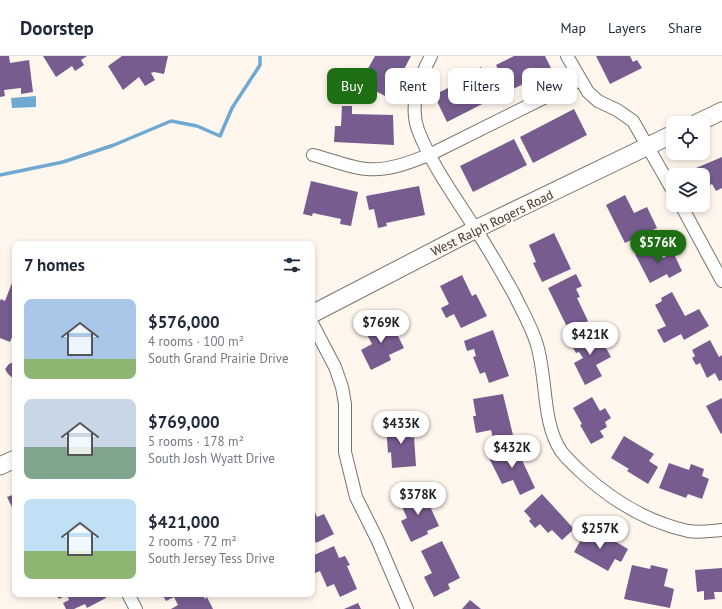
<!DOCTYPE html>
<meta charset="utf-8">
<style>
:root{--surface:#fff;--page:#f6f6f7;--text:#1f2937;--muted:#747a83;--line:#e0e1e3;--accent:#1e6e13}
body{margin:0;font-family:"PT Sans",sans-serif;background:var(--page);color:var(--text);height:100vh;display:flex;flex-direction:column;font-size:15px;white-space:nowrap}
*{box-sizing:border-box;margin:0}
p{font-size:13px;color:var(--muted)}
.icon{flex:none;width:22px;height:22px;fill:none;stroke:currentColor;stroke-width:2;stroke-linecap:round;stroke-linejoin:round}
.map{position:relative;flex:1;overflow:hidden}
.drawer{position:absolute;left:12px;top:185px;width:303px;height:356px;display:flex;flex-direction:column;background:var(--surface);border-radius:8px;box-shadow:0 2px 6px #0003}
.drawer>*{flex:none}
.hud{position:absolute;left:327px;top:12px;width:335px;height:36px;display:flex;gap:8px}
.buttons{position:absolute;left:666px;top:60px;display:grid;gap:8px}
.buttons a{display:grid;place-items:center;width:44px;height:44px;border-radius:8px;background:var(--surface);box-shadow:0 2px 6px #0003;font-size:20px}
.price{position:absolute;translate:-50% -34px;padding:0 9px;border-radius:14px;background:#fff;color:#222;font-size:13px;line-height:26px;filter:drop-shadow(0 1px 2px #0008)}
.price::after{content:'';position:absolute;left:50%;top:24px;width:12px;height:9px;margin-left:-6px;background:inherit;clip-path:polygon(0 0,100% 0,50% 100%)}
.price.current{background:var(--accent);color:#fff}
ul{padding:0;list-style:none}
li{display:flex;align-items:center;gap:12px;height:100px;padding:0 12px}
li span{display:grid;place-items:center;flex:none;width:112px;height:80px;border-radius:8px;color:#555}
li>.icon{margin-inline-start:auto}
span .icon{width:48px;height:48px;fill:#fffc;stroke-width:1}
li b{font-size:17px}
h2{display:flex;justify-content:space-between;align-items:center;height:48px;padding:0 12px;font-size:17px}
.tag{padding:0 14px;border-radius:8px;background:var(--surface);box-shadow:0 2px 6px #0003;font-size:14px;line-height:36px}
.tag.current{background:var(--accent);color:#fff}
header{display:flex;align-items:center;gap:24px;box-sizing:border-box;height:56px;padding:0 20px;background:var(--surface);border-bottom:1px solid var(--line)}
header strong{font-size:19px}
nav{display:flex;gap:22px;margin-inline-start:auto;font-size:14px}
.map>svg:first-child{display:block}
.water{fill:#6fa8d1}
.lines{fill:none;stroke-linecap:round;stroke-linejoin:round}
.stream{stroke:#6fa8d1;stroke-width:3.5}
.building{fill:#765c8f}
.street-casing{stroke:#7a746b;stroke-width:14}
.secondary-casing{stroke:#7a746b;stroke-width:19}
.street{stroke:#fff;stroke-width:12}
.secondary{stroke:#fff;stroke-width:17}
.labels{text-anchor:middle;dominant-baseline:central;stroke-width:4;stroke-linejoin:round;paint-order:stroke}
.street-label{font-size:13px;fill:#3a3733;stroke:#fff7ed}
</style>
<header>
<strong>Doorstep</strong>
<nav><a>Map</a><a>Layers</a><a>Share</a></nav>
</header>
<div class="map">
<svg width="722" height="553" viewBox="0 0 722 553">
<rect width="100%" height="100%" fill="#fff7ed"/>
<!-- water -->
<polygon class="water" points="36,40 36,51 12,52 11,42"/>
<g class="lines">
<!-- stream -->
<polyline class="stream" points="0,119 63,106 114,89 171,65 197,70 220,80 232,52 260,9 260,0"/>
</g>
<!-- building -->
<g class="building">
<polygon points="0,0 9,0 10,7 29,4 33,36 21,38 21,32 4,34 5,40 0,41"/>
<polygon points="43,0 87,0 81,4 84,9 75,15 72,10 56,21"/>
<polygon points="122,0 168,0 164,18 154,16 151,17 155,24 145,30 139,21 123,34 108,10"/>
<polygon points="375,0 411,0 389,42 360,27"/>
<polygon points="514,0 545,0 552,14 509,35 496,9"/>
<polygon points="596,0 630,0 633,6 637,4 642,12 610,28"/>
<polygon points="481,11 489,28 494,25 500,39 447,66 434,39 474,19 472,16"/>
<polygon points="342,50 352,50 352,58 393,59 394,89 334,86 335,70 341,70"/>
<polygon points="574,53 587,79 533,107 520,81"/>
<polygon points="514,83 527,109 473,136 460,110"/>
<polygon points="722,101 722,132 716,135 712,128 706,131 703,125 703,119 700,119 696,112"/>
<polygon points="311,125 358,136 351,170 340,168 341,163 313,157 312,160 303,158"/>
<polygon points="419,130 425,159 386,167 387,170 378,172 374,153 369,154 366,140"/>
<polygon points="625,139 634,157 647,151 657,172 625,187 606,149"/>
<polygon points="554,177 571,213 542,226 533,207 536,206 529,189"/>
<polygon points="655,187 663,202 673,196 682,215 669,222 667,218 650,227 635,198"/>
<polygon points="576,218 582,230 576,233 580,241 577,242 588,265 569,275 548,232"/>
<polygon points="462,219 472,240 476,238 487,260 461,272 454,258 446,262 441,252 449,248 440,230"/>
<polygon points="13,224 15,225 15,274 10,286 0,282 0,245 1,243 5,245"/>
<polygon points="672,236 685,260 699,253 709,270 684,284 681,278 664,287 657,274 666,270 655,249 662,245 661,242"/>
<polygon points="385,263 392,276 395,274 404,292 389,299 391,304 371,314 361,294 372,288 364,273"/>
<polygon points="493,274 509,320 489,327 485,316 480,318 473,301 476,300 474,293 467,295 464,285"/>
<polygon points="596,274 611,301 596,309 602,320 585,329 574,307 583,302 579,296 576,297 570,287"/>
<polygon points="710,284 719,301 722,299 722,324 719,325 715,317 707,322 700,307 696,309 692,302 695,300 692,294"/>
<polygon points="15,305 15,324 8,318 5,313 9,308"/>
<polygon points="503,338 513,379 493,383 491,374 476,377 473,360 476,360 473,343"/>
<polygon points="592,341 600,355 605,352 611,362 605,366 607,371 600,375 604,381 591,388 580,369 582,368 573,352"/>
<polygon points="722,342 722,377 721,378 706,350"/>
<polygon points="409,366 411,382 414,381 416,410 392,412 391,396 388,397 386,368"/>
<polygon points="624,380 654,398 649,405 658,411 648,428 627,415 629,413 611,402"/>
<polygon points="514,387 535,432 520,439 513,424 502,428 488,400"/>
<polygon points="669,407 689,414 691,408 704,413 702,420 709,423 702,443 688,438 686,442 659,432"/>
<polygon points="422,433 439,470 427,475 428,478 411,486 401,465 407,462 399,444"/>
<polygon points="15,438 15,449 12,451 7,441"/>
<polygon points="542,438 574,473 562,484 552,474 548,477 540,468 535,472 529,465 531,463 524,455"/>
<polygon points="312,450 317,461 324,458 334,478 316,487 312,478"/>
<polygon points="587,473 604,483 606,480 628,493 621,506 615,503 608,515 574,496"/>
<polygon points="442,485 460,522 448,528 450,533 434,541 424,521 432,517 421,495"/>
<polygon points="334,490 339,502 345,500 350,509 347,510 357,533 340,541 334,528 327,531 320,515 313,518 312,515 312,500"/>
<polygon points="632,509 650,513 651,509 668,513 664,530 674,533 670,552 624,543"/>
<polygon points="722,512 722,536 714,536 715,543 704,544 704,535 697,536 695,514"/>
<polygon points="56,538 104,538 106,542 87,552 85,548 74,553 66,553 63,547 69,544 67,539 59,543"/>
<polygon points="162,538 202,538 205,543 207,541 213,553 171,553 178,549 174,541 166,545"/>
<polygon points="470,544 481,553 462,553"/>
<polygon points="358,547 361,553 344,553"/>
</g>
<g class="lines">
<!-- street casing -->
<g class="street-casing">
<g id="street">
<path d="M431 0C419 23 409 48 418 74 432 110 456 142 476 174 490 195 502 217 514 238 522 255 532 271 537 289 547 322 542 367 561 395 566 402 574 409 580 415 610 443 647 466 688 475 699 477 711 475 722 474"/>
<polyline points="567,0 588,36 598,45 617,54 633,65 673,135"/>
<path d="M313 99C329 103 351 112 367 113 389 115 411 106 431 98L580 24"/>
<polyline points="681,149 722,225"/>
<polyline points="312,267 335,311 342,331 345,348 345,396 356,441 377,483 407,553"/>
<polyline points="128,538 136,553"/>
</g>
</g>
<!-- secondary casing -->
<g class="secondary-casing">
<g id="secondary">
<polyline points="697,67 722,55"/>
<polyline points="312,258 476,173 673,78"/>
<polyline points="0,410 15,403"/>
</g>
</g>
<!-- street -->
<use href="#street" class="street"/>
<!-- secondary -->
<use href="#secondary" class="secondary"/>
</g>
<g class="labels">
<!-- street labels -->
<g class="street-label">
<text transform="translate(492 167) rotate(-26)">West Ralph Rogers Road</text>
</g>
</g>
</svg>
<div class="buttons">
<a><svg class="icon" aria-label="locate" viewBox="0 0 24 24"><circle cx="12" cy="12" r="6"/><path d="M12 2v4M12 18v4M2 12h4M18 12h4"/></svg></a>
<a><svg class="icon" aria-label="layers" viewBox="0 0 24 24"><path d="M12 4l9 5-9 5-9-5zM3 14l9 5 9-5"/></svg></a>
</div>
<b class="price current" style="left:658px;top:208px">$576K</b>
<b class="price" style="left:381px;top:288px">$769K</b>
<b class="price" style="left:590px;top:300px">$421K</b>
<b class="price" style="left:401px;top:389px">$433K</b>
<b class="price" style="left:512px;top:413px">$432K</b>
<b class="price" style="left:418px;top:460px">$378K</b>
<b class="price" style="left:600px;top:494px">$257K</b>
<div class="hud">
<a class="tag current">Buy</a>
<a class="tag">Rent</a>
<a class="tag">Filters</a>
<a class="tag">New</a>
</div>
<section class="drawer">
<h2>7 homes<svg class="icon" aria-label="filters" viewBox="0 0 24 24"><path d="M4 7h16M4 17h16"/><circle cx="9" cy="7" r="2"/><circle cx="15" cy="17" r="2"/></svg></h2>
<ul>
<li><span style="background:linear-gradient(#a9c7e8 75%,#8fb573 0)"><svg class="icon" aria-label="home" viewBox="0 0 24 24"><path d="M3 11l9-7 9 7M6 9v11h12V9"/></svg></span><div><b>$576,000</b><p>4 rooms · 100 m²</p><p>South Grand Prairie Drive</p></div></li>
<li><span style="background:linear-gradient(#c9d6e8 60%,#7fa58c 0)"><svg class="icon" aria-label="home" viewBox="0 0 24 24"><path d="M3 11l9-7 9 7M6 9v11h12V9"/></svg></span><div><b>$769,000</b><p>5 rooms · 178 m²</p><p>South Josh Wyatt Drive</p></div></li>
<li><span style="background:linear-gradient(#bfe0f5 65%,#8fb573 0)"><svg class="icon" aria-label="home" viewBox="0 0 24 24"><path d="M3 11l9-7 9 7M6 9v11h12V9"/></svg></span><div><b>$421,000</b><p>2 rooms · 72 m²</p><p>South Jersey Tess Drive</p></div></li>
</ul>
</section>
</div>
